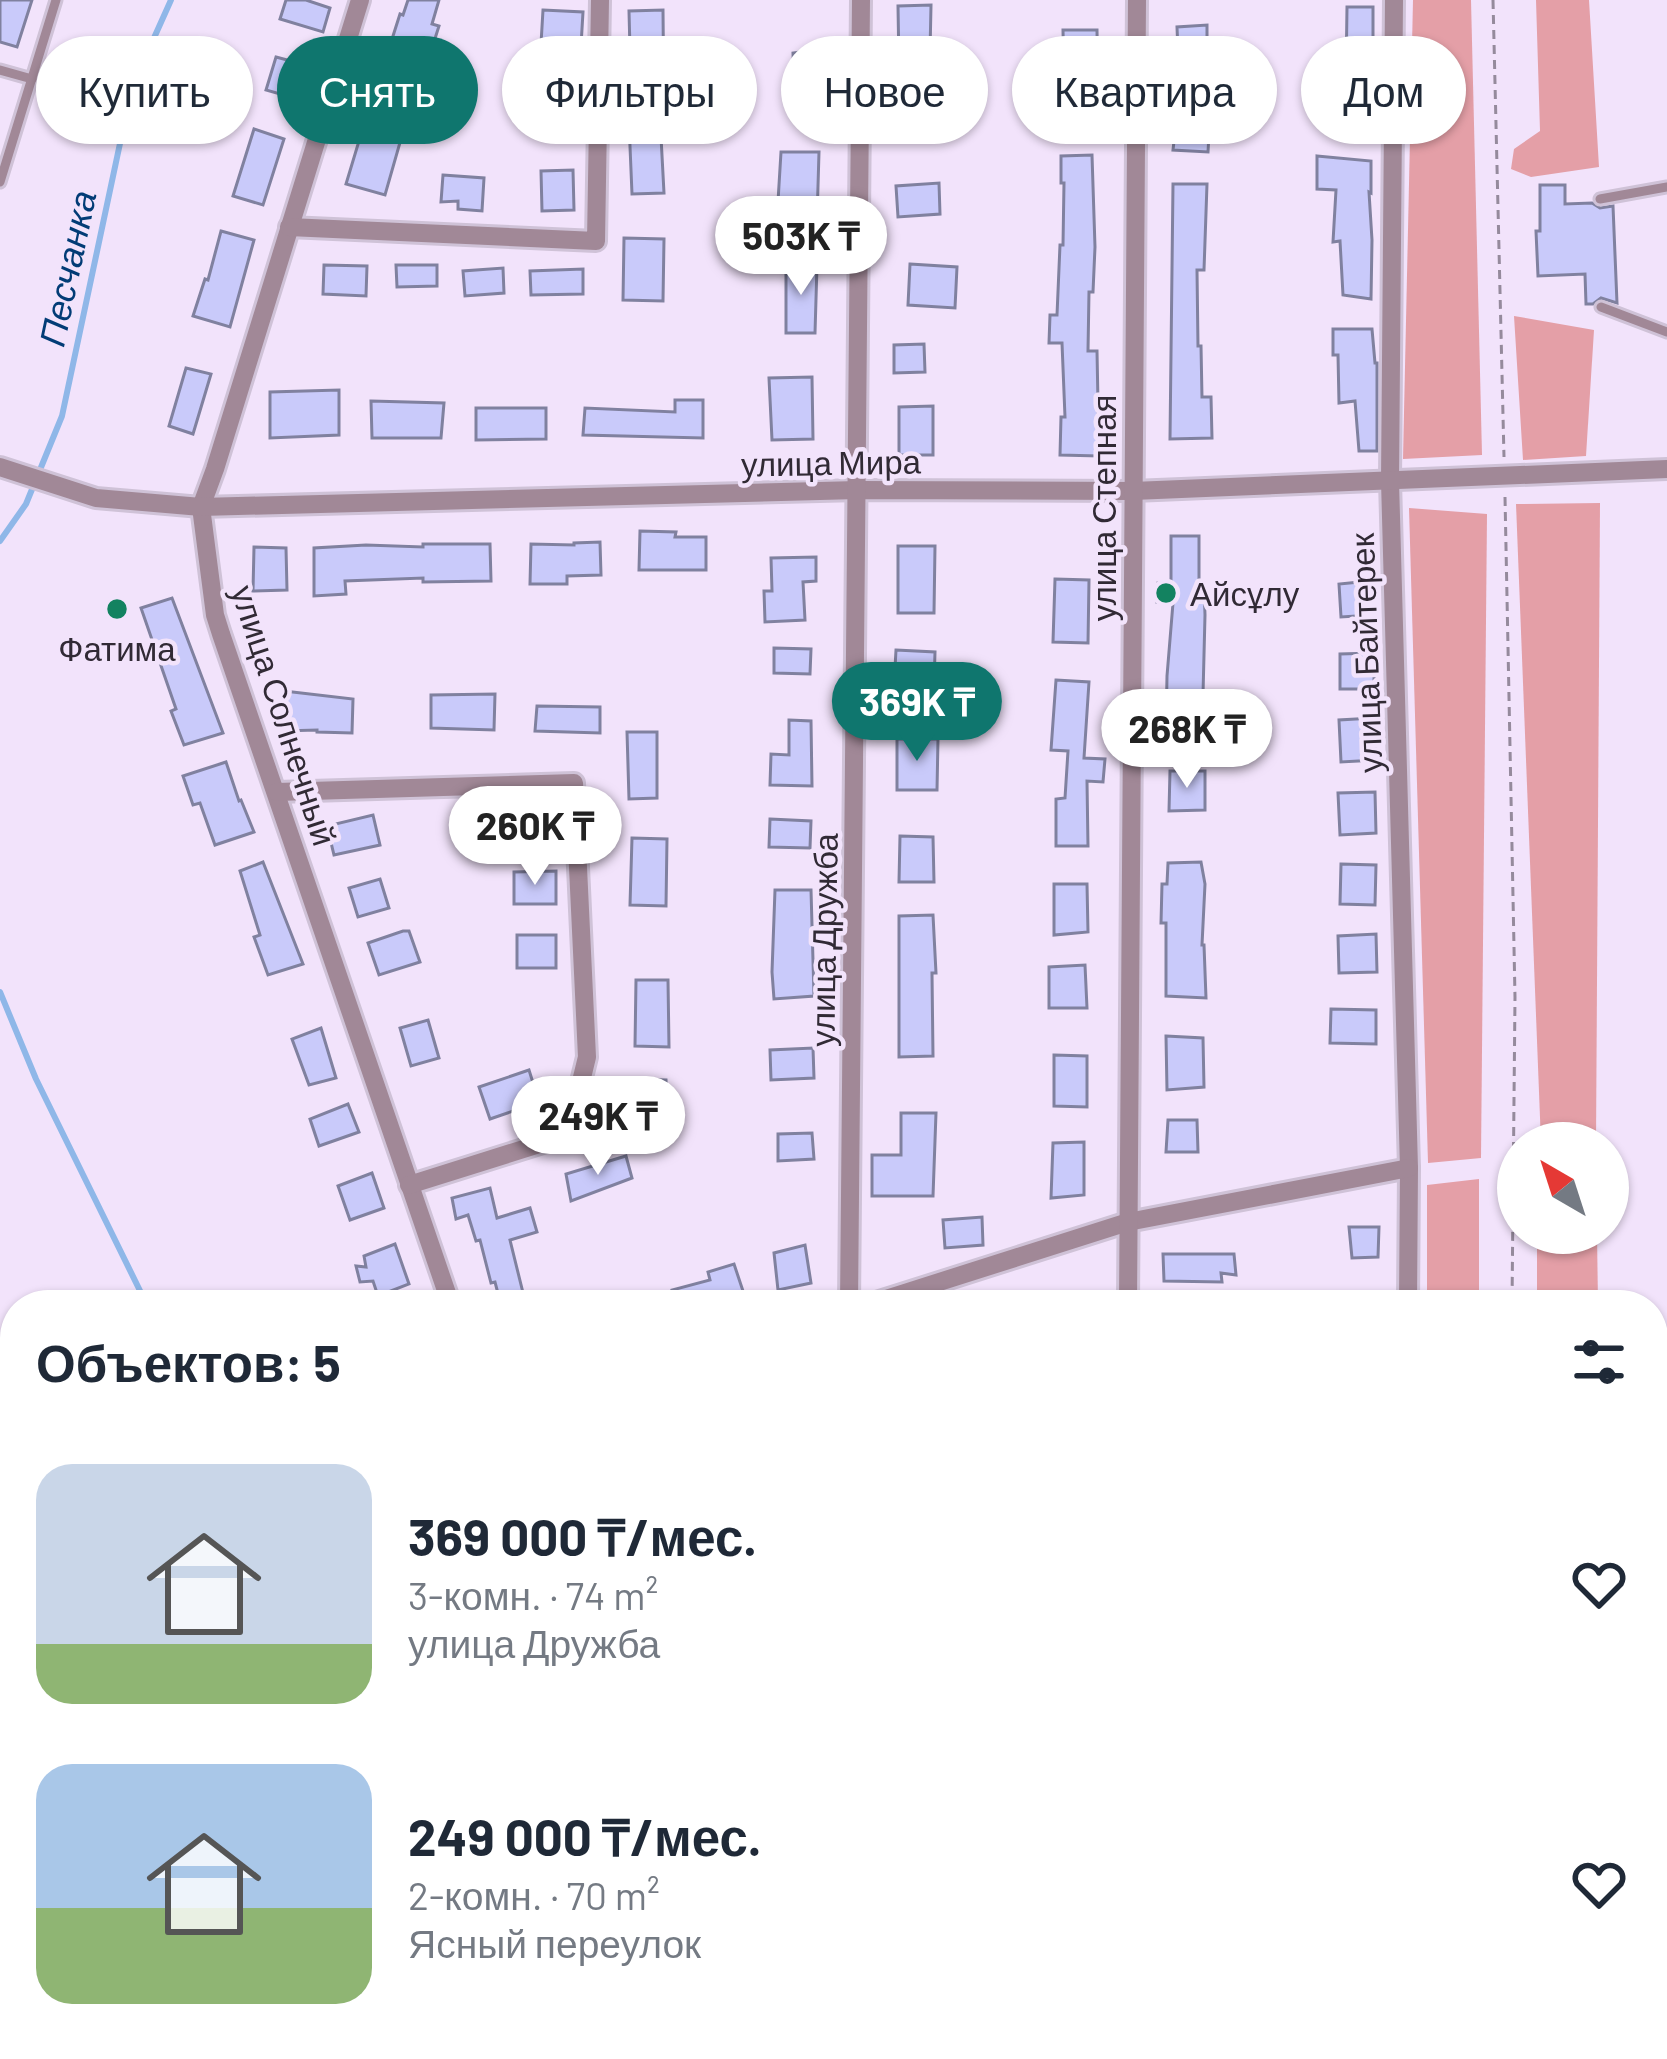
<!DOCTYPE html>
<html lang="ru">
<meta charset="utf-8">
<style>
:root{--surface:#fff;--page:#f2f2f3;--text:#1f2937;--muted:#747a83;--accent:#0f766e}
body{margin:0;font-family:Barlow,sans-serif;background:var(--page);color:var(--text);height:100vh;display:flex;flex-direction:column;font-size:45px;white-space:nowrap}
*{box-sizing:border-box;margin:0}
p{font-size:39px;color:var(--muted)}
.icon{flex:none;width:66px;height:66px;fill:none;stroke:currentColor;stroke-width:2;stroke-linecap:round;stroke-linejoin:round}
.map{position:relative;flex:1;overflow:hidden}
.sheet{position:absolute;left:0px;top:1290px;width:1668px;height:771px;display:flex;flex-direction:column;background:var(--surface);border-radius:48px 48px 0 0;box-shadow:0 3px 9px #0004}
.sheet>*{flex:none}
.banner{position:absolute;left:36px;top:36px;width:1596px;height:108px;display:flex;gap:24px}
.needle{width:78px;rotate:321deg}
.buttons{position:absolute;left:1497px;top:1122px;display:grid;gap:24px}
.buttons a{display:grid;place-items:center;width:132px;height:132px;border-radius:50%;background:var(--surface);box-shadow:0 3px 9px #0004;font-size:60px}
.price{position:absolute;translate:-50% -102px;padding:0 27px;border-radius:42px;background:#fff;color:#222;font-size:39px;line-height:78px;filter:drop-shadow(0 3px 6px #0008)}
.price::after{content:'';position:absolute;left:50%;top:72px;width:36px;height:27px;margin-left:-18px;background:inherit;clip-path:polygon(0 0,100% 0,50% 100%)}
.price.active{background:var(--accent);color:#fff}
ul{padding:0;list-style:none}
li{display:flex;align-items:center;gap:36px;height:300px;padding:0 36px}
li span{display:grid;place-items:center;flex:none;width:336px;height:240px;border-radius:36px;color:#555}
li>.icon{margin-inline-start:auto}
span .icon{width:144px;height:144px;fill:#fffc;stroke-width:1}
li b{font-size:51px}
h2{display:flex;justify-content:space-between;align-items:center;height:144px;padding:0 36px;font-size:51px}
.tag{padding:0 42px;border-radius:54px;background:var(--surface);box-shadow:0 3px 9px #0004;font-size:42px;line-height:108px}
.tag.active{background:var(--accent);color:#fff}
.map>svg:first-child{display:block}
.forest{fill:#e49fa7}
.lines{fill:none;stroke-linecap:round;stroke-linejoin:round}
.stream{stroke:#8fb7e8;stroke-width:6}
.building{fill:#c9cafa;stroke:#80819f;stroke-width:3}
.lane-casing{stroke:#cfc2d7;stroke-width:15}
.street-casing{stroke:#cfc2d7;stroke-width:24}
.path{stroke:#958a9c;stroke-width:3;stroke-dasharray:9 6;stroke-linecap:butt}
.lane{stroke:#a18897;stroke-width:9}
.street{stroke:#a18897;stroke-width:18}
.poi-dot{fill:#138260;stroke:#f2e3fb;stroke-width:4.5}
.labels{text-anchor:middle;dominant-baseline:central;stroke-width:9;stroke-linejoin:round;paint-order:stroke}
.street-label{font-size:33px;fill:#312a35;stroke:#f2e3fb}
.poi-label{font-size:33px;fill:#312a35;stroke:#f2e3fb;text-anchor:start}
.water-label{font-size:36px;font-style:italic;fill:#023c76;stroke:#f2e3fb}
</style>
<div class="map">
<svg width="1667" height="2059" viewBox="0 0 1667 2059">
<rect width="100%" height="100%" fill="#f2e3fb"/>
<!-- forest -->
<g class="forest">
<polygon points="1413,0 1471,0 1482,455 1403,459"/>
<polygon points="1536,0 1589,0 1599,167 1531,177 1511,169 1514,149 1540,131"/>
<polygon points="1514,316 1594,330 1586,456 1523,460"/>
<polygon points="1600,503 1596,1143 1541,1143 1516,504"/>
<polygon points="1409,508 1487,514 1481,1158 1428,1163"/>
<polygon points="1479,1179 1479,1305 1427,1305 1427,1185"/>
<polygon points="1537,1233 1597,1233 1598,1305 1537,1305"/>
</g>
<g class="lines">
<!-- stream -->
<g class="stream">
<polyline points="0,541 26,504 62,416 132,87 171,0"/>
<polyline points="0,992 36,1079 147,1305"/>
<polyline points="6,2059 15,2044"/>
</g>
</g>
<!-- building -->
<g class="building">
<polygon points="0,0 32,0 17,47 0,42"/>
<polygon points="286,0 306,0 330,8 323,32 280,19"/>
<polygon points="408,0 439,0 432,24 439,26 425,70 386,58 400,14 403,15"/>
<polygon points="931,5 930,53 935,128 900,131 896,67 899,66 898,6"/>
<polygon points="1347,7 1373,7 1373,54 1370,54 1377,110 1339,109 1336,77 1346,77"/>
<polygon points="543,10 583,12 581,46 541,44"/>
<polygon points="663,10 664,118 660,118 664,193 632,194 628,99 631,99 630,73 638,73 639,50 630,50 629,11"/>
<polygon points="1207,25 1207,116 1210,116 1208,152 1173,150 1177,114 1176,77 1179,77 1177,27"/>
<polygon points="1063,30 1097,30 1098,108 1060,109 1059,81 1064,81"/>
<polygon points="816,50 819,72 816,73 816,113 795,113 793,53"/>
<polygon points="276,57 310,66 301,100 266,90"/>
<polygon points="541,71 580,72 579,128 539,127"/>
<polygon points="365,121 403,132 385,195 346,184"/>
<polygon points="254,129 284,139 263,205 233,196"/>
<polygon points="781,152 819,152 817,220 777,218"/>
<polygon points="1092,155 1095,247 1093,292 1089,292 1088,351 1097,351 1099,456 1060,455 1061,417 1065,417 1062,343 1049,343 1050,315 1057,315 1060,245 1063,245 1064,183 1061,183 1061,156"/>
<polygon points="1317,156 1371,161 1371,193 1369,192 1372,240 1371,299 1343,295 1340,241 1333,242 1336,190 1317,189"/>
<polygon points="573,170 574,210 542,211 541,171"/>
<polygon points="443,175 484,178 482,211 458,209 458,201 441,202"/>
<polygon points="939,183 940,214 898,217 896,186"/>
<polygon points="1173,184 1207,184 1204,270 1197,270 1198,346 1201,346 1202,397 1211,397 1212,438 1170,439"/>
<polygon points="1540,185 1565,185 1565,204 1592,203 1600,208 1613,206 1617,303 1601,298 1593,304 1586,304 1585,274 1538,276 1536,231 1540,231"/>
<polygon points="221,231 254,240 230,327 193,316 205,279 208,280"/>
<polygon points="624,238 664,239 663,301 623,300"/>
<polygon points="786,264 817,265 815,333 786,333"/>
<polygon points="910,264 957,267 955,308 908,305"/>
<polygon points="324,265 367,266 366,296 323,294"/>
<polygon points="396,265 437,265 437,286 397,287"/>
<polygon points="503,268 504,293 465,296 463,271"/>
<polygon points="583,269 583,294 531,295 530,271"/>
<polygon points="1333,329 1372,329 1375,363 1377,363 1377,451 1359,451 1355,401 1339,403 1338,355 1333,355"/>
<polygon points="924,344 925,372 894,373 894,345"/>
<polygon points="186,368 211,374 193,434 169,426"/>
<polygon points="812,377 813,439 772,440 769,378"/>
<polygon points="339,390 339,435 270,438 270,392"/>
<polygon points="675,400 703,400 703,438 583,435 585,408 675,412"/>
<polygon points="371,401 444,403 441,438 372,438"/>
<polygon points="933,406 933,455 899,455 899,407"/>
<polygon points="476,408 546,408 546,439 476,440"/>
<polygon points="640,531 676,532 675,537 706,537 706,570 639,570"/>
<polygon points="1171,536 1199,536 1199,586 1204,586 1205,615 1202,734 1166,731 1167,676 1173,603 1157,602 1158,583 1171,584"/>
<polygon points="600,542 601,575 567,576 567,584 530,584 531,544 574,545 574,543"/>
<polygon points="423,544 490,544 491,581 423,582 423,578 345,581 346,594 314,596 314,548 366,545 423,547"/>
<polygon points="898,546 935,546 934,613 898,613"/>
<polygon points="254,547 286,548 287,590 253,591"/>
<polygon points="816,557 816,581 803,582 805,620 765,622 764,591 772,591 771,558"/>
<polygon points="1055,579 1089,580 1088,643 1053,642"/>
<polygon points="1370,581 1372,615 1341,617 1339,584"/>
<polygon points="172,598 223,733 184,745 171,711 176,709 141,608"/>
<polygon points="774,648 811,649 810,674 774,673"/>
<polygon points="896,650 935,652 934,687 894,686"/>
<polygon points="1374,653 1374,689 1340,689 1340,654"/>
<polygon points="1056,680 1089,682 1084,758 1105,759 1103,782 1087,781 1088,846 1056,846 1056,799 1065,798 1068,751 1051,750"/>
<polygon points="284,691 353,699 352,733 317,732 317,730 282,731"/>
<polygon points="495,694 494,730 431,728 431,695"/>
<polygon points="537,706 600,707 600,733 535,731"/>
<polygon points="1373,718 1376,760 1341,762 1339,720"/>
<polygon points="789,720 811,721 812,786 770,785 771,754 789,755"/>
<polygon points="627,732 657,732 657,798 629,799"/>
<polygon points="897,739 938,739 937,790 897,790"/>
<polygon points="226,762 239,801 241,800 254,832 215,845 200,803 193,805 183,776"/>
<polygon points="1170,771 1205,771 1205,810 1169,811"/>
<polygon points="1375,792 1376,833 1340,835 1338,793"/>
<polygon points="556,803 557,836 524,838 523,805"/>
<polygon points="373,815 380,845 334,855 327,826"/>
<polygon points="770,819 811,821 810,848 769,847"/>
<polygon points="900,836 933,837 934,882 899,882"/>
<polygon points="632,838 667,839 666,906 630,905"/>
<polygon points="263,862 303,964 268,975 254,937 260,935 240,871"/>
<polygon points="1201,862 1205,884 1202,945 1204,945 1206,998 1166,996 1166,923 1161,923 1162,884 1167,884 1168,863"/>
<polygon points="1341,864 1376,865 1375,905 1340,904"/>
<polygon points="556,871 556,904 514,904 514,872"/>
<polygon points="380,879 389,908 358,917 349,888"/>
<polygon points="1054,884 1087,884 1088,932 1054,935"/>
<polygon points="775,890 811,890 814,996 774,999 772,972"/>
<polygon points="933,915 936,973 932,973 933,1056 899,1057 899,916"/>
<polygon points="403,931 409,931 420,962 379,975 368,943"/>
<polygon points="1376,934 1377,972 1339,973 1338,936"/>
<rect x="517" y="935" width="39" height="33"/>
<polygon points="1085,965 1087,1008 1049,1008 1049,967"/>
<polygon points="636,980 668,980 669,1047 635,1046"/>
<polygon points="1331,1009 1376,1010 1376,1044 1330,1043"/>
<polygon points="428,1020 439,1058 411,1066 400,1028"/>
<polygon points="321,1028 336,1078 309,1085 292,1039"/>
<polygon points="1166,1036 1203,1038 1204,1087 1167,1090"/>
<polygon points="813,1048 814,1078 771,1080 770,1050"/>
<polygon points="1054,1055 1087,1056 1087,1107 1054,1106"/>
<polygon points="529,1070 539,1102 490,1119 479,1087"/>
<polygon points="631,1079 666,1080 668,1132 630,1135"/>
<polygon points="348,1104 359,1132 319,1146 310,1119"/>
<polygon points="901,1113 936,1113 933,1196 872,1196 872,1155 901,1155"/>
<polygon points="1168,1120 1197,1120 1198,1152 1166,1152"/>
<polygon points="812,1133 814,1159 778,1161 778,1134"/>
<polygon points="1084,1142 1084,1195 1051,1198 1053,1143"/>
<polygon points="626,1156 632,1178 571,1201 566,1174"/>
<polygon points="372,1173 384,1208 350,1220 338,1186"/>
<polygon points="490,1188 497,1218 530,1208 537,1232 510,1240 526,1305 501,1305 495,1282 491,1283 480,1240 476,1241 468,1215 456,1219 452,1198"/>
<polygon points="982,1217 983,1245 945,1248 943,1220"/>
<polygon points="1349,1227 1379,1227 1378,1257 1352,1258"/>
<polygon points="395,1244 409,1284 378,1296 373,1281 360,1282 356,1266 366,1267 364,1256"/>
<polygon points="805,1245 811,1283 778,1290 774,1253"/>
<polygon points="1163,1254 1234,1254 1236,1275 1221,1273 1222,1282 1164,1281"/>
<polygon points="734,1264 747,1303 675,1305 672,1290 710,1280 708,1272"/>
</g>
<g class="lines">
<!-- lane casing -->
<g class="lane-casing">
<g id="lane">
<polyline points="0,70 32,79"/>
<polyline points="0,182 56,0"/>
<polyline points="1600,199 1667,187"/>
<polyline points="1601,307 1667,332"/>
</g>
</g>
<!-- street casing -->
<g class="street-casing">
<g id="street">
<polyline points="360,0 215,469 201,507 215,615 221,634 451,1305"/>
<polyline points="1394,0 1390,481 1409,1168 1408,1305"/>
<polyline points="289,227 596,241 600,0"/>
<polyline points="0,467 96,498 201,507 858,490 1133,491 1667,469"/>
<polyline points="277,792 574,783 587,1057 568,1135 409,1185"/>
<polyline points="849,1305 861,0"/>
<polyline points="867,1305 1128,1222 1409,1168"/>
<polyline points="1128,1305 1137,0"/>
<polyline points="0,1607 15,1612"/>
<polyline points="0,1885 15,1890"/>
<polyline points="845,2059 845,2046"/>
<polyline points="1406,2059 1406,2046"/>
</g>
</g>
<!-- path -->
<g class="path">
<polyline points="1493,0 1504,457"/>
<polyline points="1505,497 1515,997 1512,1305"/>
<polyline points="1506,2059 1506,2046"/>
</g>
<!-- lane -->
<use href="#lane" class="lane"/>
<!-- street -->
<use href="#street" class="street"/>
</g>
<!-- markers -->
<g class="poi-dot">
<circle cx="1166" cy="593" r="12"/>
<circle cx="117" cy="609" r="12"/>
</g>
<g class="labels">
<!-- street labels -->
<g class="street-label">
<text transform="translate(831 462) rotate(-1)">улица Мира</text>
<text transform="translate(1103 508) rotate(-90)">улица Степная</text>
<text transform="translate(1365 653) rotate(-92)">улица Байтерек</text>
<text transform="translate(285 715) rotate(72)">улица Солнечный</text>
<text transform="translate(823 940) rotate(-89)">улица Дружба</text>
</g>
<!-- poi labels -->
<g class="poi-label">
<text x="1190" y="593">Айсұлу</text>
<text x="117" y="648" text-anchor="middle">Фатима</text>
</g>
<!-- water labels -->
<g class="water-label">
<text transform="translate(66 268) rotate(-78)">Песчанка</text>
</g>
</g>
</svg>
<div class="buttons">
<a><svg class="needle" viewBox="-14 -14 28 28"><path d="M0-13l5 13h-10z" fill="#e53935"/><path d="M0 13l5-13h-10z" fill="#747a83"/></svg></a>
</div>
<b class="price" style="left:801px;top:298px">503K ₸</b>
<b class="price active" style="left:917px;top:764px">369K ₸</b>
<b class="price" style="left:1187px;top:791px">268K ₸</b>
<b class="price" style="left:535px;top:888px">260K ₸</b>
<b class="price" style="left:598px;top:1178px">249K ₸</b>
<div class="banner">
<a class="tag">Купить</a>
<a class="tag active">Снять</a>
<a class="tag">Фильтры</a>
<a class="tag">Новое</a>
<a class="tag">Квартира</a>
<a class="tag">Дом</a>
</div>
<section class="sheet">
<h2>Объектов: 5<svg class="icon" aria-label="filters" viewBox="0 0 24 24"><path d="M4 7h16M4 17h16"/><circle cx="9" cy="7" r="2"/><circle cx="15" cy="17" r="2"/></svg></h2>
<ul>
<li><span style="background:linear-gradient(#c9d6e8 75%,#8fb573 0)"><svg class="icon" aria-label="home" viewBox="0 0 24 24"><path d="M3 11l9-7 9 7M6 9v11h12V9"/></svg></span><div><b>369 000 ₸/мес.</b><p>3-комн. · 74 m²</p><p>улица Дружба</p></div><svg class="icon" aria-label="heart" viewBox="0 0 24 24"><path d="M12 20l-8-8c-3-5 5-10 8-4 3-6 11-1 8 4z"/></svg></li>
<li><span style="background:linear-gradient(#a9c7e8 60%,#8fb573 0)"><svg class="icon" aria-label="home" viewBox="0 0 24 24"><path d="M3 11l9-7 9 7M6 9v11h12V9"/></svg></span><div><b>249 000 ₸/мес.</b><p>2-комн. · 70 m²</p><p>Ясный переулок</p></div><svg class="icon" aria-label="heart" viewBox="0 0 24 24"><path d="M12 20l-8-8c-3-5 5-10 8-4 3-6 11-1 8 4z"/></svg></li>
</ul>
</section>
</div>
